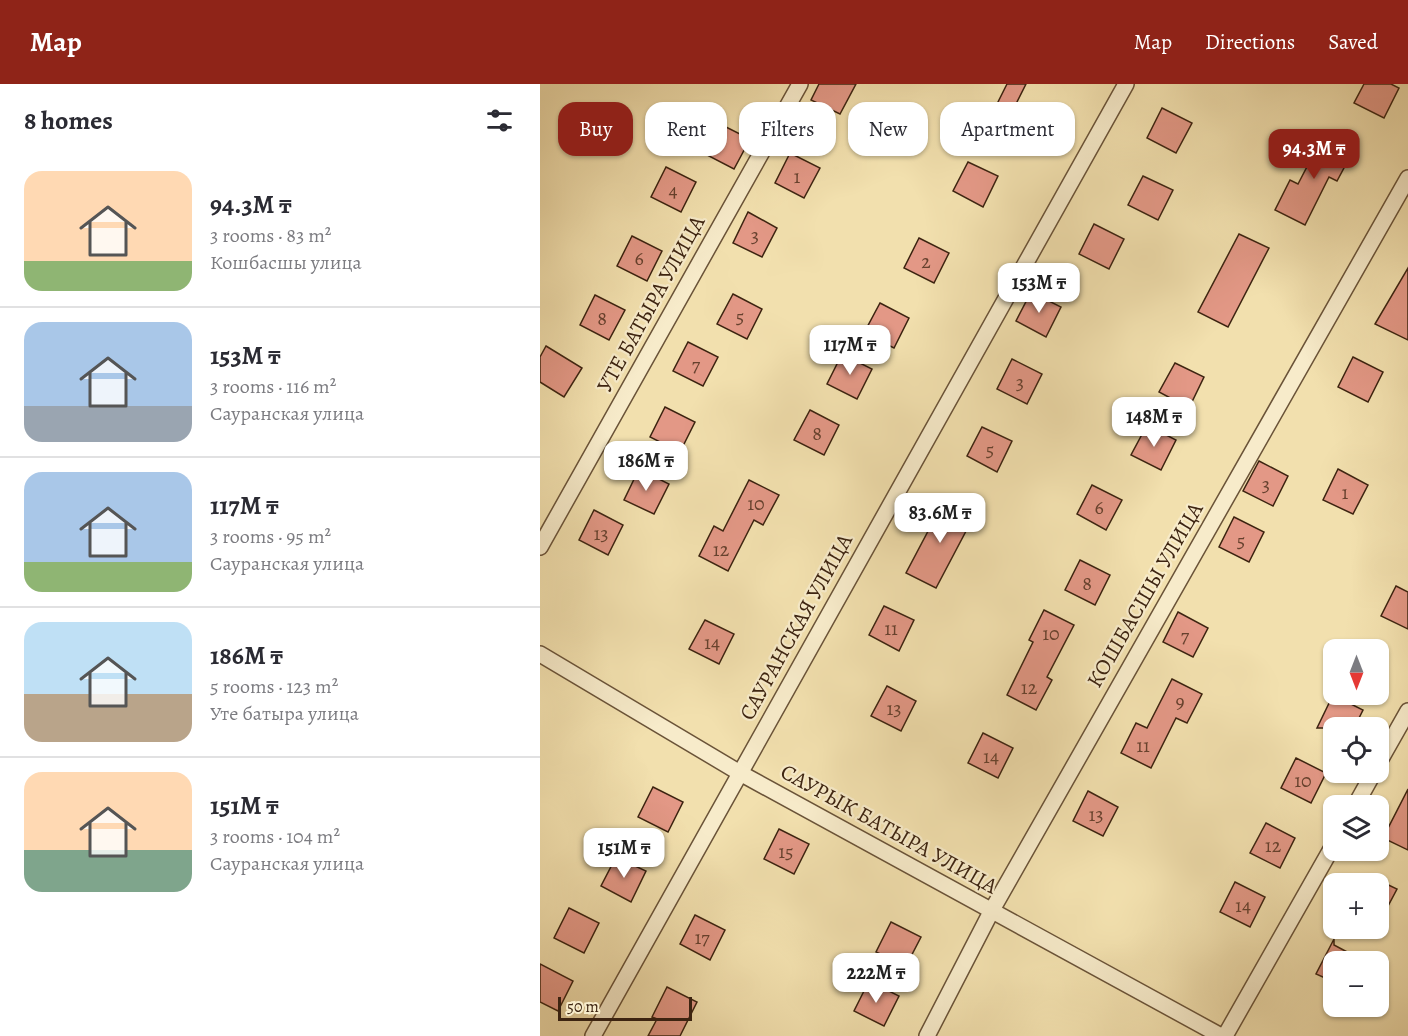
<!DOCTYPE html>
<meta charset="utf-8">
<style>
:root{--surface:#fff;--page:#f7f7f7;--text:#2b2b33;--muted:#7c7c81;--line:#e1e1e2;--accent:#8f2418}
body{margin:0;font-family:Alegreya,serif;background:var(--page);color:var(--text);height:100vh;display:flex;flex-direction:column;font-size:22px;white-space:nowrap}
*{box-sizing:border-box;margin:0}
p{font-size:20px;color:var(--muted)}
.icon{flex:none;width:33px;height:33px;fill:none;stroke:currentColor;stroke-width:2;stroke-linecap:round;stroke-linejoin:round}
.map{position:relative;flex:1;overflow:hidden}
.side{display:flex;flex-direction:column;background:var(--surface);width:540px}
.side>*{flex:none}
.banner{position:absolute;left:18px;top:18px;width:570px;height:54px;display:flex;gap:12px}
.needle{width:39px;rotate:180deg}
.controls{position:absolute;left:783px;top:555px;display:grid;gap:12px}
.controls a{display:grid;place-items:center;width:66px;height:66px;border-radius:12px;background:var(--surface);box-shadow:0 2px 4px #0004;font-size:30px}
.scale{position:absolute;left:18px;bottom:15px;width:134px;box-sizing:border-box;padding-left:6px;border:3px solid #3d2411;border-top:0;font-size:16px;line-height:21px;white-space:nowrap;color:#3d2411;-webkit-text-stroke:4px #f7ebca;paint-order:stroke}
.price{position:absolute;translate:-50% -51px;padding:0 14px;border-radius:12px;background:#fff;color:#222;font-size:20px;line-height:39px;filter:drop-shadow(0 2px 3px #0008)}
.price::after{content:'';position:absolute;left:50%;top:36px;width:18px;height:14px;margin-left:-9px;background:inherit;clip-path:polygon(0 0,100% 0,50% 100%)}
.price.active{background:var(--accent);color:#fff}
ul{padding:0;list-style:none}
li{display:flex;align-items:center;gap:18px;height:150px;padding:0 24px}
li+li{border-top:2px solid var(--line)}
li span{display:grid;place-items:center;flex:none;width:168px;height:120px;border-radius:18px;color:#555}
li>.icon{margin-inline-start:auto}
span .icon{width:72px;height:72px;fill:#fffc;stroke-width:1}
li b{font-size:26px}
h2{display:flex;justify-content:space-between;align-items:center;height:72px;padding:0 24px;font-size:26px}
.chip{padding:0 21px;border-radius:18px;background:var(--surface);box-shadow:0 2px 4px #0004;font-size:21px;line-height:54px}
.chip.active{background:var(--accent);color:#fff}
header{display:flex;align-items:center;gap:36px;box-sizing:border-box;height:84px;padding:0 30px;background:var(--accent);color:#fff}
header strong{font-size:28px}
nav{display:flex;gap:33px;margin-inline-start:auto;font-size:21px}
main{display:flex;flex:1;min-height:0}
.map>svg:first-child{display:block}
.building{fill:#e39886;stroke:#3d2411;stroke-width:1.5}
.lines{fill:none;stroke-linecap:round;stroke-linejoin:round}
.minor-casing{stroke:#6a5338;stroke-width:18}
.minor{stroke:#f7ebca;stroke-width:15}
.labels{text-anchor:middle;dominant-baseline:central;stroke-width:4.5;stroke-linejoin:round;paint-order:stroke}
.number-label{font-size:20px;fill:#66412e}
.street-label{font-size:22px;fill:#3d2411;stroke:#f7ebca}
</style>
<header>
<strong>Map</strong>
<nav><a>Map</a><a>Directions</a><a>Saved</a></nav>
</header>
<main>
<section class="side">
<h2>8 homes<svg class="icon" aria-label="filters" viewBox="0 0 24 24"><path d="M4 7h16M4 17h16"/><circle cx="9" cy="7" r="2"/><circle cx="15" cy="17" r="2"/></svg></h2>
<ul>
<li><span style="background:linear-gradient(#ffd9b3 75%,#8fb573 0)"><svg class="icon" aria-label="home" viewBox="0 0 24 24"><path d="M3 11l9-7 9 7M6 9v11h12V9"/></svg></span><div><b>94.3M ₸</b><p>3 rooms · 83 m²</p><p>Кошбасшы улица</p></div></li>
<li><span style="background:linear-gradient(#a9c7e8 70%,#9aa5b1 0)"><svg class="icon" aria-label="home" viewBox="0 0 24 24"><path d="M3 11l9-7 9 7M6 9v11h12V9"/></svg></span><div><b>153M ₸</b><p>3 rooms · 116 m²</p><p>Сауранская улица</p></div></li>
<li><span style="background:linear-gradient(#a9c7e8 75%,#8fb573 0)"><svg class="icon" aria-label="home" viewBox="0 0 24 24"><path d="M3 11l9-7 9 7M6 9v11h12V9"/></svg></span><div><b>117M ₸</b><p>3 rooms · 95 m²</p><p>Сауранская улица</p></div></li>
<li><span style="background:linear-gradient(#bfe0f5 60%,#b9a48a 0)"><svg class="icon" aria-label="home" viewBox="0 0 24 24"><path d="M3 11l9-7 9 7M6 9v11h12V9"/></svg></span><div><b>186M ₸</b><p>5 rooms · 123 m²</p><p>Уте батыра улица</p></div></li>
<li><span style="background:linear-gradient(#ffd9b3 65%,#7fa58c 0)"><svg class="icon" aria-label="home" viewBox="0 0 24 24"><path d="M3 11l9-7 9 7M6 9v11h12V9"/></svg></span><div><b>151M ₸</b><p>3 rooms · 104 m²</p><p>Сауранская улица</p></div></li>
</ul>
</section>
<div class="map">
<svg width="868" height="952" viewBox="0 0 868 952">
<rect width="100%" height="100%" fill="#f2e0ae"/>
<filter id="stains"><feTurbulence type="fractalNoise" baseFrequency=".00333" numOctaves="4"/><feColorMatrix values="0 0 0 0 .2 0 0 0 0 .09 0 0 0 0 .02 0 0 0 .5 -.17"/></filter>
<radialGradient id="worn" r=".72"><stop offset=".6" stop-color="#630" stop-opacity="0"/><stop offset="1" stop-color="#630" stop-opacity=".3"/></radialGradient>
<!-- building -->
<g class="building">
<polygon points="279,0 316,0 300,30 271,16"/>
<polygon points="467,0 486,0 476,20 490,27 476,57 446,42"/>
<polygon points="824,0 851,0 859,4 844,34 814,19"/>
<polygon points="622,24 652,39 636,69 607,54"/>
<polygon points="180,40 210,55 194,85 165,70"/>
<polygon points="783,52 813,67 797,97 789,93 765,141 735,126 750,96 758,100"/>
<polygon points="250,69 280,84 264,114 235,99"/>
<polygon points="428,78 458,92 443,123 413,107"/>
<polygon points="126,83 156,98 141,128 111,113"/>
<polygon points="603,92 633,106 618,136 588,121"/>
<polygon points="208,128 237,144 222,173 193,159"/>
<polygon points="554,140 584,155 569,185 539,170"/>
<polygon points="699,150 729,164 688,243 658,228"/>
<polygon points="92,152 122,167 107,197 77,182"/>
<polygon points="379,154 409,169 394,199 364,184"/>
<polygon points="868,184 868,256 835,240"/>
<polygon points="491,208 521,223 506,253 476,237"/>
<polygon points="193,210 222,225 207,255 177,240"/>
<polygon points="55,211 85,226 69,256 40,241"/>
<polygon points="340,219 369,234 354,264 324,249"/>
<polygon points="148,258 178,273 163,302 133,287"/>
<polygon points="6,262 42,284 24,313 0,298 0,273"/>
<polygon points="302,270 332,285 317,315 287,300"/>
<polygon points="813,273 843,288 828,318 798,303"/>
<polygon points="472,275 502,290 487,320 457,305"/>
<polygon points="635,279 664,293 649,324 619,308"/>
<polygon points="125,323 155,338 140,368 110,353"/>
<polygon points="270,326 299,341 284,371 254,356"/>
<polygon points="607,341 636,356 621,386 591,371"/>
<polygon points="442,343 472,357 457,388 427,372"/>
<polygon points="719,377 748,392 733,422 703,407"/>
<polygon points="99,385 129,400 114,430 84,416"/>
<polygon points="798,385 828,401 813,430 783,416"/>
<polygon points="209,396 239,411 223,441 214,436 188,487 159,472 174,442 183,447"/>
<polygon points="552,401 582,416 566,446 537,430"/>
<polygon points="405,415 435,430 396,504 366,489"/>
<polygon points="54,426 83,441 68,471 39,456"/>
<polygon points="694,433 724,448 709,478 679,463"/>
<polygon points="540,476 570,491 555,521 525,506"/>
<polygon points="856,502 868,508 868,545 841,532"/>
<polygon points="344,522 374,536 359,567 329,551"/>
<polygon points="504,526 534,541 507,593 512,596 496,626 467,611 493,558 489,556"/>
<polygon points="638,528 668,544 653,573 623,558"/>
<polygon points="165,536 194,550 179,580 149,565"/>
<polygon points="632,595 662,610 647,639 636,634 611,684 581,669 596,639 607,644"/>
<polygon points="347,602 376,617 361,647 331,632"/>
<polygon points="793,611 823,626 814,644 777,644"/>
<polygon points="443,649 473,664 458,694 428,679"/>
<polygon points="756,674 786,689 771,719 741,704"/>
<polygon points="113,703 143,718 128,748 98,733"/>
<polygon points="868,705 868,766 843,754"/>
<polygon points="548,707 578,723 563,752 533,737"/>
<polygon points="726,739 755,754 740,784 710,769"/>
<polygon points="239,745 269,760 254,790 224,775"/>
<polygon points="76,773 106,787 91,818 61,802"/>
<polygon points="838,796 857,805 838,841"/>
<polygon points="695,798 725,813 710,843 680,828"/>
<polygon points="29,824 59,839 44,869 14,854"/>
<polygon points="155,831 185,846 170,876 140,860"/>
<polygon points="351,838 381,853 366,882 336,868"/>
<polygon points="794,855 794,861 826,878 794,878 794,898 776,890"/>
<polygon points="0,880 33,897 18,927 0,918"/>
<polygon points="329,897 359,912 344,942 314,927"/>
<polygon points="127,903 157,918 140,952 108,952 117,935 112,933"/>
</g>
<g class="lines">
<!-- minor casing -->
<g class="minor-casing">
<g id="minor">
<polyline points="0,463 260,0"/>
<polyline points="0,570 200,689 681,952"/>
<polyline points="838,680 868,627"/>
<polyline points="815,722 834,688"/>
<polyline points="53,952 586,0"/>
<polyline points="387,952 452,826 868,94"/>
<polyline points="685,952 794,760"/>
</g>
</g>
<!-- minor -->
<use href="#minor" class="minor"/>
</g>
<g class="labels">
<!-- number labels -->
<g class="number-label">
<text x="257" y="92">1</text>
<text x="133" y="106">4</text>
<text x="215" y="151">3</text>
<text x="99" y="174">6</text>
<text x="386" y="177">2</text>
<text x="200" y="232">5</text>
<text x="62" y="234">8</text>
<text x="156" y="280">7</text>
<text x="480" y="298">3</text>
<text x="277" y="349">8</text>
<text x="450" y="365">5</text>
<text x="726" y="400">3</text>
<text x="805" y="408">1</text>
<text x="216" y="419">10</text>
<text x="559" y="423">6</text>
<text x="61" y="449">13</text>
<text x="701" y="456">5</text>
<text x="181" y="465">12</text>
<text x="547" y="499">8</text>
<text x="351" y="544">11</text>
<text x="511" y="549">10</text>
<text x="645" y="551">7</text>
<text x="172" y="558">14</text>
<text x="489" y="603">12</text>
<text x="640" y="617">9</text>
<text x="354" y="624">13</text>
<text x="603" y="661">11</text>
<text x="451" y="672">14</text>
<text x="763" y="696">10</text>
<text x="556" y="730">13</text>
<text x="733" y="761">12</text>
<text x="246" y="767">15</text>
<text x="703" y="821">14</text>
<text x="162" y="853">17</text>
</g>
<!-- street labels -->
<g class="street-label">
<text transform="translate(111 220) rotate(-61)">УТЕ БАТЫРА УЛИЦА</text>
<text transform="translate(605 511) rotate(-60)">КОШБАСШЫ УЛИЦА</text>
<text transform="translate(256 543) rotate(-61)">САУРАНСКАЯ УЛИЦА</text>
<text transform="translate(349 745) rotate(29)">САУРЫК БАТЫРА УЛИЦА</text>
</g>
</g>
<rect width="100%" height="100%" filter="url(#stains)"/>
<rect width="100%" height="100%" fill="url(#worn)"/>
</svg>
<div class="controls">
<a><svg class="needle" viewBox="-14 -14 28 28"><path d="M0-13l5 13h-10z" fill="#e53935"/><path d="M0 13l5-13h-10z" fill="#7c7c81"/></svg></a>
<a><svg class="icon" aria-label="locate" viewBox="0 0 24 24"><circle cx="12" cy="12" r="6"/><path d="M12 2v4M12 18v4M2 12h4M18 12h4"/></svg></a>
<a><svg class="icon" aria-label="layers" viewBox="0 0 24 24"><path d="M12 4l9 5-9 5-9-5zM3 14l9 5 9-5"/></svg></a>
<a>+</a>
<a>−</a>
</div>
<div class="scale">50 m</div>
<b class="price active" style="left:774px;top:96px">94.3M ₸</b>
<b class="price" style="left:499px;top:230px">153M ₸</b>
<b class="price" style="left:310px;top:292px">117M ₸</b>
<b class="price" style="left:614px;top:364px">148M ₸</b>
<b class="price" style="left:106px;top:408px">186M ₸</b>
<b class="price" style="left:400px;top:460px">83.6M ₸</b>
<b class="price" style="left:84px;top:795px">151M ₸</b>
<b class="price" style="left:336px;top:920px">222M ₸</b>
<div class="banner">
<a class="chip active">Buy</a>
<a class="chip">Rent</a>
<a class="chip">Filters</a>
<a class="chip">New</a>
<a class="chip">Apartment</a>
</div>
</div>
</main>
